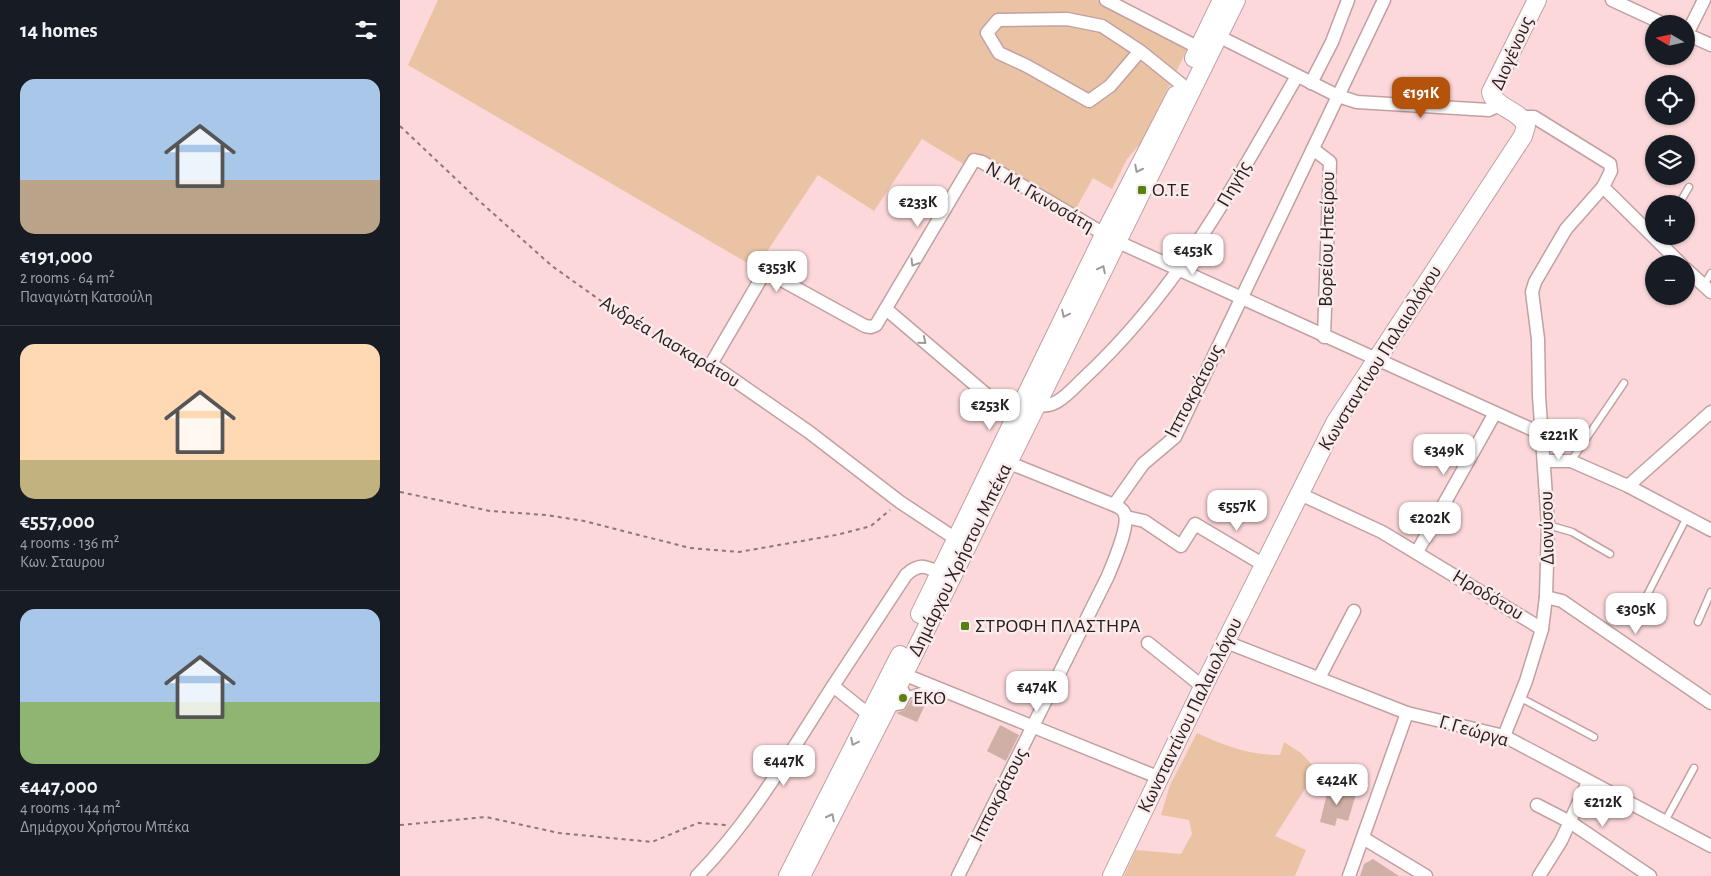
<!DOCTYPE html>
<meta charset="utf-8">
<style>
:root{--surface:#171b24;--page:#242831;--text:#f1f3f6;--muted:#9ea1a6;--line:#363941;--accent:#b45309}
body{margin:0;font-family:"Alegreya Sans",sans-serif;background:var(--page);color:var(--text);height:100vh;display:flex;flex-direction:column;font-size:19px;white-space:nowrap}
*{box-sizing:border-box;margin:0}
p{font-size:16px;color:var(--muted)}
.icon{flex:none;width:28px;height:28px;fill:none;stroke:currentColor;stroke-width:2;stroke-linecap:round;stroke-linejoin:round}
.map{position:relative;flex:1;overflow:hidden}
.sheet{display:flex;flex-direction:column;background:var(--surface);width:400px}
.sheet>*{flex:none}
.needle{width:32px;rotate:279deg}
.tools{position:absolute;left:1245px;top:15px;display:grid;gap:10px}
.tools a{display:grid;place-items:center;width:50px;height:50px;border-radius:50%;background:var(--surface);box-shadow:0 1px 4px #0004;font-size:25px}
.price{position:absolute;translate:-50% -42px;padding:0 11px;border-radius:10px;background:#fff;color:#222;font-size:16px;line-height:32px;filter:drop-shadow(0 1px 2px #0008)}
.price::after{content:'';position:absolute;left:50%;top:30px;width:15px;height:11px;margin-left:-8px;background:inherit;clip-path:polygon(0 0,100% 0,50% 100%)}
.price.active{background:var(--accent);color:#fff}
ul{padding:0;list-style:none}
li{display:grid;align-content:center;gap:10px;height:265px;padding:0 20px}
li+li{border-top:1px solid var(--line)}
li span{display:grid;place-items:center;height:155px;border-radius:15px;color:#555}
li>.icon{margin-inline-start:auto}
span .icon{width:90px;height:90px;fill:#fffc;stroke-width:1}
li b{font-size:21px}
h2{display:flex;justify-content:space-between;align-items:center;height:60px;padding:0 20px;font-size:21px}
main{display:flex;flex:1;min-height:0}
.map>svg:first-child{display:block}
.green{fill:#eac3a4}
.building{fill:#d0b0a6}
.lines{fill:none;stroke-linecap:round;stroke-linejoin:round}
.lane-casing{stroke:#c2a0a2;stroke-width:9}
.street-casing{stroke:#c2a0a2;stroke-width:15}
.secondary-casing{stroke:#c2a0a2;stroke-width:20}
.path{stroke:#8f7778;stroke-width:2;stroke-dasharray:4 4;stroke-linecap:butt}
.lane{stroke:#fff;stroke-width:6}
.street{stroke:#fff;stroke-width:12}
.secondary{stroke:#fff;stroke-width:18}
.oneway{stroke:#9f999a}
.poi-dot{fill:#558311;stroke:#faecec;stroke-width:2}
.labels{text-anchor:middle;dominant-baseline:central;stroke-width:5;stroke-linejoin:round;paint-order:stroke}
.street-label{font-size:20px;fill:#2a1d1e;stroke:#faecec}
.poi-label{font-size:20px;fill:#2a1d1e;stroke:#faecec;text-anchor:start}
</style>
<main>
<section class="sheet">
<h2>14 homes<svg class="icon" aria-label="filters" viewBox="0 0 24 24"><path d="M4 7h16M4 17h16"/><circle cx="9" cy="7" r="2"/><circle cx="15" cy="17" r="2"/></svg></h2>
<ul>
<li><span style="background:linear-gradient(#a9c7e8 65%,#b9a48a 0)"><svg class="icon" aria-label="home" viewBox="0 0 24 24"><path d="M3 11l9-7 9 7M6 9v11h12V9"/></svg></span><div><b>€191,000</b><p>2 rooms · 64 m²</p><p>Παναγιώτη Κατσούλη</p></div></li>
<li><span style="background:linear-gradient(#ffd9b3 75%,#c2b280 0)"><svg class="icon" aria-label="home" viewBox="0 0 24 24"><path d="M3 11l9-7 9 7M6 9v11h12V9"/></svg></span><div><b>€557,000</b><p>4 rooms · 136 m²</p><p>Κων. Σταυρου</p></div></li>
<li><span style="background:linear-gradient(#a9c7e8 60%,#8fb573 0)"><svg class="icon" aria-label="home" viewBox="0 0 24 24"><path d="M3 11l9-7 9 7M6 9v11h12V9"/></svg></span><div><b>€447,000</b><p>4 rooms · 144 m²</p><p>Δημάρχου Χρήστου Μπέκα</p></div></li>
</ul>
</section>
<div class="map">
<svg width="1311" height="876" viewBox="0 0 1311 876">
<rect width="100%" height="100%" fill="#fcd8da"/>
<!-- green -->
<g class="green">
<polygon points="38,0 697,0 788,48 741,143 727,159 712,189 693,178 674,212 573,152 565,165 522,139 474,211 418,175 356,268 8,65"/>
<path d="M797 733C825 746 849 755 880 755L884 742 901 753 917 770 875 836 906 850 895 876H724L736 850 781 854 792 834 789 820 761 815 770 785Z"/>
</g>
<!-- building -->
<g class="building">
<polygon points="512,699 525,705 517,722 496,713 505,710"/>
<polygon points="600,725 619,735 606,761 587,751"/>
<polygon points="929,786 956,794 948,821 937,818 935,826 920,822"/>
<polygon points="973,859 999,876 960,876 964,864"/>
</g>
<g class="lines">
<!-- lane casing -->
<g class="lane-casing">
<g id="lane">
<polyline points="1279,204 1289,187"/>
<polyline points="1304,285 1311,273"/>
<polyline points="1171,461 1224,383"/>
<polyline points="1148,525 1172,532 1210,554"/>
<polyline points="1240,609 1287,517"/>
<polyline points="1298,622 1311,592"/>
<polyline points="508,695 533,687"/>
<polyline points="1119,697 1194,737"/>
<polyline points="490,708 502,706 508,695 502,683"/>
<polyline points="1265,821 1294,768"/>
</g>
</g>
<!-- street casing -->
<g class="street-casing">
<g id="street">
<polyline points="706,0 799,48"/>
<polyline points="1212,0 1264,24"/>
<polyline points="1286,34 1311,45"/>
<polyline points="1287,34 1304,0"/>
<polyline points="818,36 938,96 957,102 1089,110 1101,104"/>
<polyline points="740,51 710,86 689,101 627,66 599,53 587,33 598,20 667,19 702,26 740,51 781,84"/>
<polyline points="911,83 932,42 948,0"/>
<polyline points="1122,117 1134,117 1210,164 1211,171 1203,187 1281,264"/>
<polyline points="913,149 930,162 924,337"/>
<polyline points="1286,269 1311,292"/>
<polyline points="486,309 614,418"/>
<path d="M636 403C653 413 671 390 683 379 778 291 833 187 897 76"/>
<polyline points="1145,461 1171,461 1228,486 1311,530"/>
<polyline points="607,462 714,505"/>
<polyline points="1228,486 1311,412"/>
<polyline points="900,494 982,532 1142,629"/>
<polyline points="726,517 744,521 781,546 795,524 864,565"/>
<polyline points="556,539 500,502 409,432 311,364 363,275 367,272 465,326 471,327 476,325 574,160 582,162 716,241 1142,434"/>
<polyline points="1017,552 1095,413"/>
<polyline points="1146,597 1162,601 1311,703"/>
<polyline points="826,642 1007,713 1104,736 1311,846"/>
<polyline points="748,643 803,687"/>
<polyline points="498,672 760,778"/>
<polyline points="919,678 954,611"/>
<path d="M433 686 506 575C519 563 525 566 540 573"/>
<polyline points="1104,736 1126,681 1142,629 1146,597 1148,525 1139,396 1138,339 1132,292 1135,282 1166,229 1203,187"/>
<polyline points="1137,805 1170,822 1250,876"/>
<polyline points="963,838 1026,876"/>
<path d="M297 876C352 820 391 751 433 686L468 714"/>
<path d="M558 876 708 576C713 563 729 528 725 515 724 510 719 507 714 505L743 464 775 437 984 0"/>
<polyline points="949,876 1007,713"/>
<polyline points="1139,876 1161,841 1188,782"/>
</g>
</g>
<!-- secondary casing -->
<g class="secondary-casing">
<g id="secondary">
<polyline points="794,58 822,0"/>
<polyline points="520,614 704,235 776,95"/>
<polyline points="388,876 500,655"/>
<polyline points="401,876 504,674 836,0"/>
<path d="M712 876 803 687 935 423 1123 136 1126 126C1121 110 1094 108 1091 92L1137 0"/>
</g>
</g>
<!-- path -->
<g class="path">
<polyline points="0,126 77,199 152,266 218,313 301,359"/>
<polyline points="0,492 90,511 146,515 184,521 290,548 339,552 436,535 471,526 490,510"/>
<polyline points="0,825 86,817 159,833 252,842 298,823 326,825"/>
</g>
<!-- lane -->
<use href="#lane" class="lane"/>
<!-- street -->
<use href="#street" class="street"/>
<!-- secondary -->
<use href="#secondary" class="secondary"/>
</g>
<!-- one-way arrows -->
<defs><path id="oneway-chevron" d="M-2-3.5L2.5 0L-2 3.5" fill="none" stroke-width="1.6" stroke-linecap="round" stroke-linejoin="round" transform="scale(1.25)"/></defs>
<g class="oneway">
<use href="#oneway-chevron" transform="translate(738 169) rotate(117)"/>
<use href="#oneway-chevron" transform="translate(514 263) rotate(121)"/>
<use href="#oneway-chevron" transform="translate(702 269) rotate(-64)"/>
<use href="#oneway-chevron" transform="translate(665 314) rotate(116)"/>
<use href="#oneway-chevron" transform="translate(523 341) rotate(40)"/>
<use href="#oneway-chevron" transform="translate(454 742) rotate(116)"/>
<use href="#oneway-chevron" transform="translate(431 817) rotate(-63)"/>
</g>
<!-- markers -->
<g class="poi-dot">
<rect x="737" y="185" width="10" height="10" rx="2.5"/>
<rect x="560" y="621" width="10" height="10" rx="2.5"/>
<circle cx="503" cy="698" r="5"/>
</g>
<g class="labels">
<!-- street labels -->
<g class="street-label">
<text transform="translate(1112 53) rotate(-66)">Διογένους</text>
<text transform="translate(834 184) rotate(-60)">Πηγής</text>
<text transform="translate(640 197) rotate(30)">Ν. Μ. Γκινοσάτη</text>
<text transform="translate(927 239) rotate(-89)">Βορείου Ηπείρου</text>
<text transform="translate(270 342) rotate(31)">Ανδρέα Λασκαράτου</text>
<text transform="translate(980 358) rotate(-58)">Κωνσταντίνου Παλαιολόγου</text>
<text transform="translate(794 391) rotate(-62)">Ιπποκράτους</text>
<text transform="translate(1147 528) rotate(-91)">Διονύσου</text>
<text transform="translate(560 560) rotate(-64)">Δημάρχου Χρήστου Μπέκα</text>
<text transform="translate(1088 595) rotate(31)">Ηροδότου</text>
<text transform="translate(790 715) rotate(-64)">Κωνσταντίνου Παλαιολόγου</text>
<text transform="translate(1074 731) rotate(16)">Γ. Γεώργα</text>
<text transform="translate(599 795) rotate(-63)">Ιπποκράτους</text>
</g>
<!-- poi labels -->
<g class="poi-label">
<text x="752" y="190">Ο.Τ.Ε</text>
<text x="575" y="626">ΣΤΡΟΦΗ ΠΛΑΣΤΗΡΑ</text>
<text x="513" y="698">ΕΚΟ</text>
</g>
</g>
</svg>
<div class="tools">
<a><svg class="needle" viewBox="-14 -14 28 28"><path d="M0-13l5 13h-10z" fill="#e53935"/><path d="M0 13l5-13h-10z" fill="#9ea1a6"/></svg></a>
<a><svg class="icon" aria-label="locate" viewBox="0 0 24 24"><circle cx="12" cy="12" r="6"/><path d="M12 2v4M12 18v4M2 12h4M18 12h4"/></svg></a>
<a><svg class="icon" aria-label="layers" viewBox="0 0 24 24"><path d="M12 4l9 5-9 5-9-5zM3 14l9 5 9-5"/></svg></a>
<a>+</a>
<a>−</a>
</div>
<b class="price active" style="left:1021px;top:119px">€191K</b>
<b class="price" style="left:518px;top:228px">€233K</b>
<b class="price" style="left:793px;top:276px">€453K</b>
<b class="price" style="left:377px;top:293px">€353K</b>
<b class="price" style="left:590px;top:431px">€253K</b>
<b class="price" style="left:1159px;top:461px">€221K</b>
<b class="price" style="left:1044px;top:476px">€349K</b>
<b class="price" style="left:837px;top:532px">€557K</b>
<b class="price" style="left:1030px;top:544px">€202K</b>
<b class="price" style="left:1236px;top:635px">€305K</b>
<b class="price" style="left:637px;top:713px">€474K</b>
<b class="price" style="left:384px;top:787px">€447K</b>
<b class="price" style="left:937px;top:806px">€424K</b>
<b class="price" style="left:1203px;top:828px">€212K</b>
</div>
</main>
